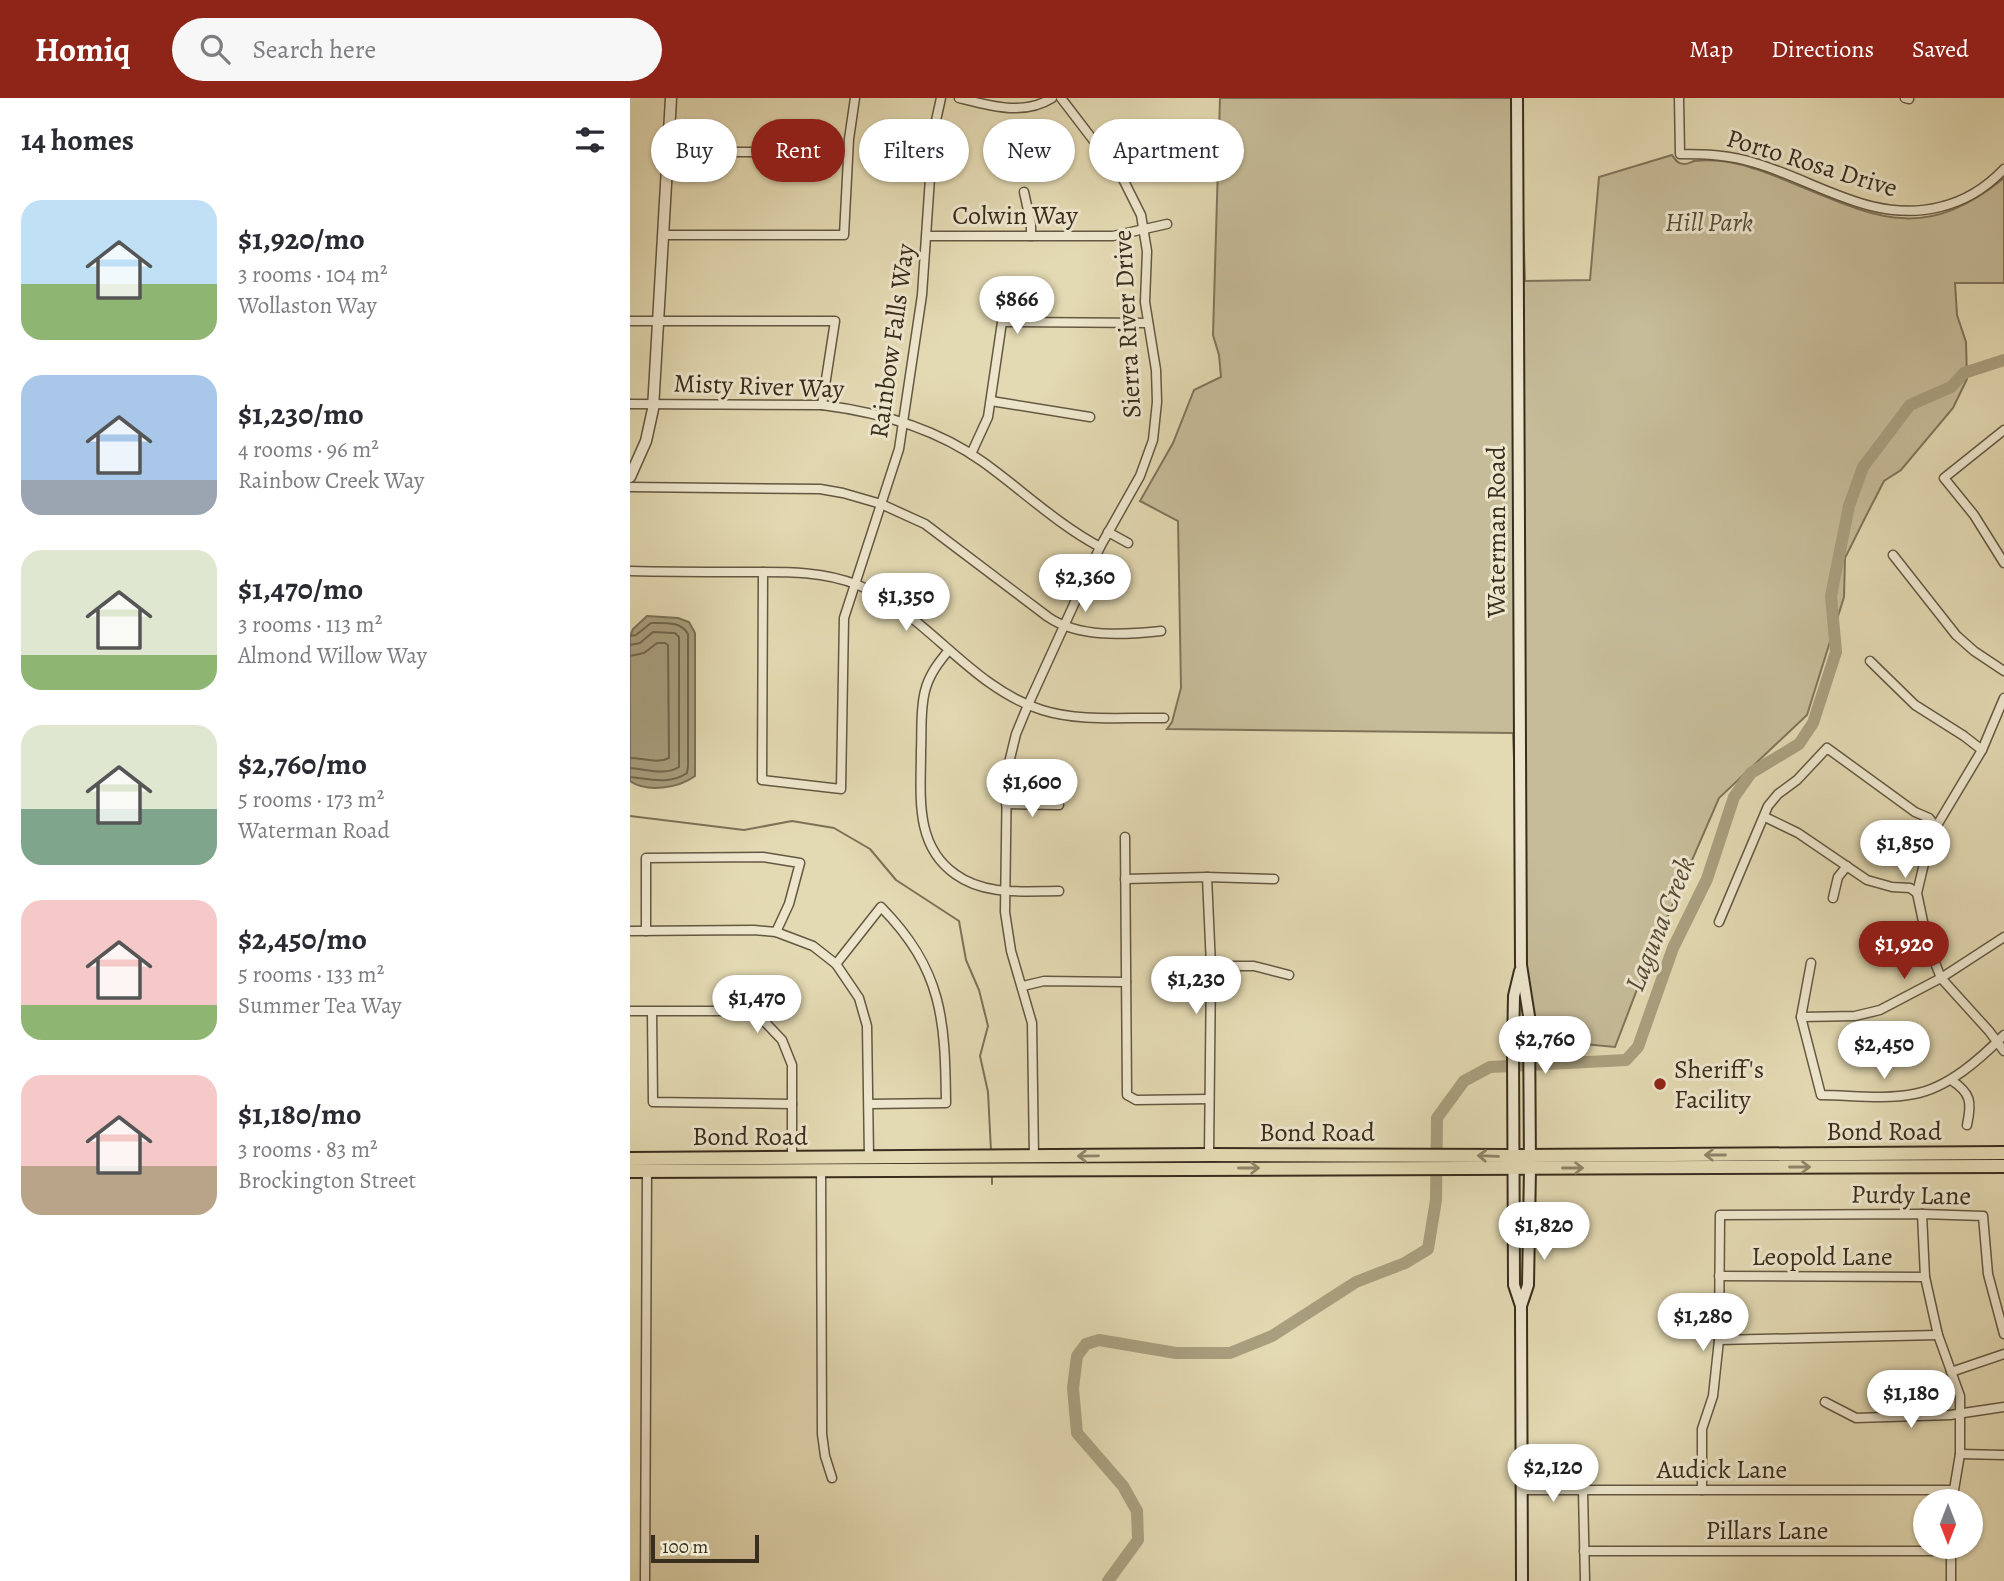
<!DOCTYPE html>
<meta charset="utf-8">
<style>
:root{--surface:#fff;--page:#f7f7f7;--text:#2b2b33;--muted:#7c7c81;--accent:#8f2418}
body{margin:0;font-family:Alegreya,serif;background:var(--page);color:var(--text);height:100vh;display:flex;flex-direction:column;font-size:26px;white-space:nowrap}
*{box-sizing:border-box;margin:0}
p{font-size:23px;color:var(--muted)}
.icon{flex:none;width:38px;height:38px;fill:none;stroke:currentColor;stroke-width:2;stroke-linecap:round;stroke-linejoin:round}
.map{position:relative;flex:1;overflow:hidden}
.sheet{display:flex;flex-direction:column;background:var(--surface);width:630px}
.sheet>*{flex:none}
.top-card{position:absolute;left:21px;top:21px;width:665px;height:63px;display:flex;gap:14px}
.needle{width:46px;rotate:180deg}
.fabs{position:absolute;left:1283px;top:1391px;display:grid;gap:14px}
.fabs a{display:grid;place-items:center;width:70px;height:70px;border-radius:50%;background:var(--surface);box-shadow:0 2px 5px #0004;font-size:35px}
.scale{position:absolute;left:21px;bottom:18px;width:108px;box-sizing:border-box;padding-left:7px;border:4px solid #392d1d;border-top:0;font-size:19px;line-height:24px;white-space:nowrap;color:#392d1d;-webkit-text-stroke:5px #ede6cd;paint-order:stroke}
.price{position:absolute;translate:-50% -60px;padding:0 16px;border-radius:24px;background:#fff;color:#222;font-size:23px;line-height:46px;filter:drop-shadow(0 2px 4px #0008)}
.price::after{content:'';position:absolute;left:50%;top:42px;width:21px;height:16px;margin-left:-10px;background:inherit;clip-path:polygon(0 0,100% 0,50% 100%)}
.price.on{background:var(--accent);color:#fff}
ul{padding:0;list-style:none}
li{display:flex;align-items:center;gap:21px;height:175px;padding:0 21px}
li span{display:grid;place-items:center;flex:none;width:196px;height:140px;border-radius:21px;color:#555}
li>.icon{margin-inline-start:auto}
span .icon{width:84px;height:84px;fill:#fffc;stroke-width:1}
li b{font-size:30px}
h2{display:flex;justify-content:space-between;align-items:center;height:84px;padding:0 21px;font-size:30px}
.pill{padding:0 24px;border-radius:32px;background:var(--surface);box-shadow:0 2px 5px #0004;font-size:24px;line-height:63px}
.pill.on{background:var(--accent);color:#fff}
header{display:flex;align-items:center;gap:42px;box-sizing:border-box;height:98px;padding:0 35px;background:var(--accent);color:#fff}
header strong{font-size:33px}
nav{display:flex;gap:38px;margin-inline-start:auto;font-size:24px}
.search{width:490px;height:63px;background:var(--page);display:flex;align-items:center;gap:18px;box-sizing:border-box;padding:0 24px;border-radius:38px;color:var(--muted);font-size:26px}
main{display:flex;flex:1;min-height:0}
.map>svg:first-child{display:block}
.green{fill:#c6bc99;stroke:#80745b;stroke-width:2}
.water{fill:#a99f7f;stroke:#7c7158;stroke-width:2}
.lines{fill:none;stroke-linecap:round;stroke-linejoin:round}
.shore{stroke:#71664e;stroke-width:2}
.stream{stroke:#7c7158;stroke-width:2}
.river{stroke:#a99f7f;stroke-width:12}
.minor-casing{stroke:#645842;stroke-width:11}
.tertiary-casing{stroke:#645842;stroke-width:13}
.secondary-casing{stroke:#392d1d;stroke-width:14}
.primary-casing{stroke:#392d1d;stroke-width:16}
.minor{stroke:#ede6cd;stroke-width:8}
.tertiary{stroke:#ede6cd;stroke-width:10}
.secondary{stroke:#ede6cd;stroke-width:10}
.primary{stroke:#e3d9b2;stroke-width:12}
.oneway{stroke:#8e8368}
.poi-dot{fill:#8f2418;stroke:#ede6cd;stroke-width:2.5}
.labels{text-anchor:middle;dominant-baseline:central;stroke-width:6;stroke-linejoin:round;paint-order:stroke}
.street-label{font-size:26px;fill:#392d1d;stroke:#ede6cd}
.park-label{font-size:26px;font-style:italic;fill:#554a36;stroke:#ede6cd}
.poi-label{font-size:26px;fill:#392d1d;stroke:#ede6cd;text-anchor:start}
.water-label{font-size:28px;font-style:italic;fill:#554a36;stroke:#ede6cd}
</style>
<header>
<strong>Homiq</strong>
<div class="search"><svg class="icon" aria-label="search" viewBox="0 0 24 24"><circle cx="10" cy="10" r="6"/><path d="M15 15l6 6"/></svg>Search here</div>
<nav><a>Map</a><a>Directions</a><a>Saved</a></nav>
</header>
<main>
<section class="sheet">
<h2>14 homes<svg class="icon" aria-label="filters" viewBox="0 0 24 24"><path d="M4 7h16M4 17h16"/><circle cx="9" cy="7" r="2"/><circle cx="15" cy="17" r="2"/></svg></h2>
<ul>
<li><span style="background:linear-gradient(#bfe0f5 60%,#8fb573 0)"><svg class="icon" aria-label="home" viewBox="0 0 24 24"><path d="M3 11l9-7 9 7M6 9v11h12V9"/></svg></span><div><b>$1,920/mo</b><p>3 rooms · 104 m²</p><p>Wollaston Way</p></div></li>
<li><span style="background:linear-gradient(#a9c7e8 75%,#9aa5b1 0)"><svg class="icon" aria-label="home" viewBox="0 0 24 24"><path d="M3 11l9-7 9 7M6 9v11h12V9"/></svg></span><div><b>$1,230/mo</b><p>4 rooms · 96 m²</p><p>Rainbow Creek Way</p></div></li>
<li><span style="background:linear-gradient(#dfe7d0 75%,#8fb573 0)"><svg class="icon" aria-label="home" viewBox="0 0 24 24"><path d="M3 11l9-7 9 7M6 9v11h12V9"/></svg></span><div><b>$1,470/mo</b><p>3 rooms · 113 m²</p><p>Almond Willow Way</p></div></li>
<li><span style="background:linear-gradient(#dfe7d0 60%,#7fa58c 0)"><svg class="icon" aria-label="home" viewBox="0 0 24 24"><path d="M3 11l9-7 9 7M6 9v11h12V9"/></svg></span><div><b>$2,760/mo</b><p>5 rooms · 173 m²</p><p>Waterman Road</p></div></li>
<li><span style="background:linear-gradient(#f6c9c9 75%,#8fb573 0)"><svg class="icon" aria-label="home" viewBox="0 0 24 24"><path d="M3 11l9-7 9 7M6 9v11h12V9"/></svg></span><div><b>$2,450/mo</b><p>5 rooms · 133 m²</p><p>Summer Tea Way</p></div></li>
<li><span style="background:linear-gradient(#f6c9c9 65%,#b9a48a 0)"><svg class="icon" aria-label="home" viewBox="0 0 24 24"><path d="M3 11l9-7 9 7M6 9v11h12V9"/></svg></span><div><b>$1,180/mo</b><p>3 rooms · 83 m²</p><p>Brockington Street</p></div></li>
</ul>
</section>
<div class="map">
<svg width="1374" height="1483" viewBox="0 0 1374 1483">
<rect width="100%" height="100%" fill="#e3d9b2"/>
<filter id="stains"><feTurbulence type="fractalNoise" baseFrequency=".00286" numOctaves="4"/><feColorMatrix values="0 0 0 0 .2 0 0 0 0 .09 0 0 0 0 .02 0 0 0 .5 -.17"/></filter>
<radialGradient id="worn" r=".72"><stop offset=".6" stop-color="#630" stop-opacity="0"/><stop offset="1" stop-color="#630" stop-opacity=".3"/></radialGradient>
<!-- green -->
<path class="green" d="M590 0H889L895 183 960 182 969 79 1042 57C1045 62 1048 66 1054 66 1058 66 1061 64 1064 63 1083 61 1105 64 1122 70 1137 74 1152 81 1167 87 1251 122 1296 143 1374 80V185H1325L1327 217 1336 244 1337 281 1323 310 1271 372 1254 383 1236 418 1215 460 1214 499 1177 617 1089 700 1016 868 985 949 900 941 891 840 883 635 537 631 542 624 551 590 548 423 510 403 543 345 564 292 591 279 589 257 583 237Z"/>
<!-- water -->
<path class="water" d="M17 518 48 520 59 524 65 535V678C49 690 17 695 0 683V538L3 531Z"/>
<g class="lines">
<!-- shore -->
<g class="shore">
<path d="M0 538 6 537 21 525C34 525 51 523 58 536V668L57 675C40 687 19 681 0 679"/>
<path d="M0 547 10 545 23 534 45 535 49 539V669C35 678 16 671 0 670"/>
<path d="M0 558 14 555 27 545H35L38 547 39 660C27 666 13 660 0 660"/>
</g>
<!-- stream -->
<g class="stream">
<polyline points="0,718 114,732 162,723 204,730 240,751 266,782 329,823 336,862 349,892 358,928 350,958 358,994 361,1053"/>
<polyline points="362,1076 362,1086"/>
</g>
<!-- river -->
<polyline class="river" points="478,1483 508,1442 507,1413 493,1388 447,1335 443,1290 447,1258 456,1246 469,1242 546,1255 600,1255 642,1238 726,1184 775,1165 798,1151 806,1102 807,1020 834,983 860,969 996,962 1008,949 1043,850 1077,781 1104,699 1121,675 1169,646 1183,625 1206,554 1201,498 1219,408 1233,369 1280,307 1321,289 1334,275 1374,262"/>
<!-- minor casing -->
<g class="minor-casing">
<g id="minor">
<path d="M329 0C361 8 393 18 422 0"/>
<path d="M1049 0 1050 56C1075 56 1100 57 1125 65 1187 83 1242 126 1310 109 1335 103 1357 89 1374 71"/>
<polyline points="1275,0 1279,1"/>
<polyline points="37,54 134,54"/>
<path d="M474 57C514 27 521 29 569 29"/>
<polyline points="394,94 401,126 401,138"/>
<polyline points="33,137 214,137 219,41 225,0"/>
<polyline points="297,138 483,138 537,126"/>
<polyline points="0,223 205,223 192,307"/>
<polyline points="361,303 460,319"/>
<path d="M0 306 192 307C248 314 307 331 353 364 392 392 427 426 470 449"/>
<polyline points="1374,332 1314,380 1344,417 1374,465"/>
<polyline points="341,356 358,319 372,224 518,225"/>
<path d="M0 389 190 391 213 395 251 406 295 426 418 519C449 540 494 537 531 533"/>
<polyline points="478,434 498,445"/>
<polyline points="1263,457 1326,537 1344,553 1374,573"/>
<path d="M0 473C37 474 75 474 112 474 151 474 190 472 228 487 297 515 339 589 412 612 450 624 494 619 534 620"/>
<polyline points="133,474 132,682 211,691 214,520 269,351 292,197 303,36 311,0"/>
<path d="M319 552C308 565 299 577 295 593 290 612 292 633 291 652 291 697 284 747 325 776 355 798 394 793 429 793"/>
<polyline points="1240,563 1285,607 1334,638 1352,652"/>
<polyline points="1374,600 1352,652 1306,729 1297,753 1287,795 1298,847 1311,880 1359,933 1374,953"/>
<polyline points="376,706 429,707"/>
<polyline points="1135,719 1168,735 1237,782 1262,789 1280,790 1287,795"/>
<polyline points="495,739 497,997 506,1002 579,1001"/>
<polyline points="577,779 581,868 579,1057"/>
<polyline points="495,781 577,779 644,781"/>
<polyline points="1203,800 1208,779 1217,768"/>
<polyline points="1089,824 1138,708 1148,696 1167,682 1197,650 1285,714 1299,720 1306,729"/>
<polyline points="0,833 124,832 146,834 183,848 206,866 229,900 237,928 239,1060"/>
<polyline points="16,833 16,760 133,759 170,765 159,806 146,834"/>
<path d="M1181 865 1171 919 1191 997C1220 997 1254 1002 1284 996 1318 990 1350 961 1374 937"/>
<path d="M206 866 251 809C313 872 315 922 316 1005L239 1006"/>
<polyline points="581,868 624,868 659,877"/>
<polyline points="393,888 414,883 496,884"/>
<polyline points="0,913 109,913 133,922 152,942 162,967 162,1061"/>
<polyline points="22,914 23,1004 162,1006"/>
<polyline points="1171,919 1225,918 1250,912 1311,880 1374,839"/>
<path d="M1321 982C1341 995 1342 1004 1337 1027"/>
<polyline points="404,1060 402,925 381,853 375,814 377,673 386,636 398,607 470,449 510,378 523,342 527,304 526,272 515,204 517,153 511,117 493,81 431,0"/>
<polyline points="191,1071 192,1336 195,1358 202,1380"/>
<polyline points="1292,1116 1295,1179 1308,1237 1330,1298 1330,1356 1322,1404"/>
<polyline points="1089,1178 1295,1179"/>
<polyline points="1089,1242 1308,1237"/>
<polyline points="1321,1274 1374,1256"/>
<polyline points="1195,1304 1226,1320 1320,1317 1374,1309"/>
<polyline points="1330,1356 1374,1357"/>
<polyline points="893,1392 953,1392"/>
<polyline points="1072,1392 1072,1331 1083,1298 1089,1242 1090,1117 1292,1116 1353,1118 1358,1176 1374,1236"/>
<polyline points="954,1453 1321,1453"/>
<polyline points="15,1483 17,1073"/>
<polyline points="955,1483 953,1392 1323,1392"/>
<polyline points="1321,1483 1321,1449"/>
</g>
</g>
<!-- tertiary casing -->
<g class="tertiary-casing">
<polyline id="tertiary" points="0,379 16,343 23,311 41,0"/>
</g>
<!-- secondary casing -->
<g class="secondary-casing">
<g id="secondary">
<polyline points="887,0 891,867 899,918 900,1070 898,1187 891,1208"/>
<polyline points="890,873 884,898 883,949 884,1187 891,1208 892,1483"/>
</g>
</g>
<!-- primary casing -->
<g class="primary-casing">
<g id="primary">
<polyline points="0,1061 579,1057 885,1058 1374,1055"/>
<polyline points="0,1073 1374,1068"/>
</g>
</g>
<!-- minor -->
<use href="#minor" class="minor"/>
<!-- tertiary -->
<use href="#tertiary" class="tertiary"/>
<!-- secondary -->
<use href="#secondary" class="secondary"/>
<!-- primary -->
<use href="#primary" class="primary"/>
</g>
<!-- one-way arrows -->
<defs><path id="oneway-shaft" d="M-6 0H5M1.5-3L5.5 0L1.5 3" fill="none" stroke-width="1.6" stroke-linecap="round" stroke-linejoin="round" transform="scale(1.75)"/></defs>
<g class="oneway">
<use href="#oneway-shaft" transform="translate(1085 1057) rotate(180)"/>
<use href="#oneway-shaft" transform="translate(458 1058) rotate(179)"/>
<use href="#oneway-shaft" transform="translate(858 1058) rotate(-178)"/>
<use href="#oneway-shaft" transform="translate(1170 1069)"/>
<use href="#oneway-shaft" transform="translate(619 1070)"/>
<use href="#oneway-shaft" transform="translate(943 1070)"/>
</g>
<!-- markers -->
<circle class="poi-dot" cx="1030" cy="986" r="7"/>
<g class="labels">
<!-- street labels -->
<g class="street-label">
<text transform="translate(1182 65) rotate(17)">Porto Rosa Drive</text>
<text x="385" y="117">Colwin Way</text>
<text transform="translate(497 226) rotate(-93)">Sierra River Drive</text>
<text transform="translate(262 243) rotate(-82)">Rainbow Falls Way</text>
<text transform="translate(129 288) rotate(2)">Misty River Way</text>
<text transform="translate(866 434) rotate(-90)">Waterman Road</text>
<text x="1254" y="1033">Bond Road</text>
<text x="687" y="1034">Bond Road</text>
<text x="120" y="1038">Bond Road</text>
<text transform="translate(1281 1097) rotate(1)">Purdy Lane</text>
<text x="1192" y="1158">Leopold Lane</text>
<text x="1092" y="1371">Audick Lane</text>
<text x="1137" y="1432">Pillars Lane</text>
</g>
<!-- park labels -->
<g class="park-label">
<text x="1079" y="124">Hill Park</text>
</g>
<!-- poi labels -->
<g class="poi-label">
<text x="1044" y="971">Sheriff's<tspan x="1044" dy="30">Facility</tspan></text>
</g>
<!-- water labels -->
<g class="water-label">
<text transform="translate(1030 826) rotate(-68)">Laguna Creek</text>
</g>
</g>
<rect width="100%" height="100%" filter="url(#stains)"/>
<rect width="100%" height="100%" fill="url(#worn)"/>
</svg>
<div class="fabs">
<a><svg class="needle" viewBox="-14 -14 28 28"><path d="M0-13l5 13h-10z" fill="#e53935"/><path d="M0 13l5-13h-10z" fill="#7c7c81"/></svg></a>
</div>
<div class="scale">100 m</div>
<b class="price" style="left:387px;top:238px">$866</b>
<b class="price" style="left:455px;top:516px">$2,360</b>
<b class="price" style="left:276px;top:535px">$1,350</b>
<b class="price" style="left:402px;top:721px">$1,600</b>
<b class="price" style="left:1275px;top:782px">$1,850</b>
<b class="price on" style="left:1274px;top:883px">$1,920</b>
<b class="price" style="left:566px;top:918px">$1,230</b>
<b class="price" style="left:127px;top:937px">$1,470</b>
<b class="price" style="left:915px;top:978px">$2,760</b>
<b class="price" style="left:1254px;top:983px">$2,450</b>
<b class="price" style="left:914px;top:1164px">$1,820</b>
<b class="price" style="left:1073px;top:1255px">$1,280</b>
<b class="price" style="left:1281px;top:1332px">$1,180</b>
<b class="price" style="left:923px;top:1406px">$2,120</b>
<div class="top-card">
<a class="pill">Buy</a>
<a class="pill on">Rent</a>
<a class="pill">Filters</a>
<a class="pill">New</a>
<a class="pill">Apartment</a>
</div>
</div>
</main>
